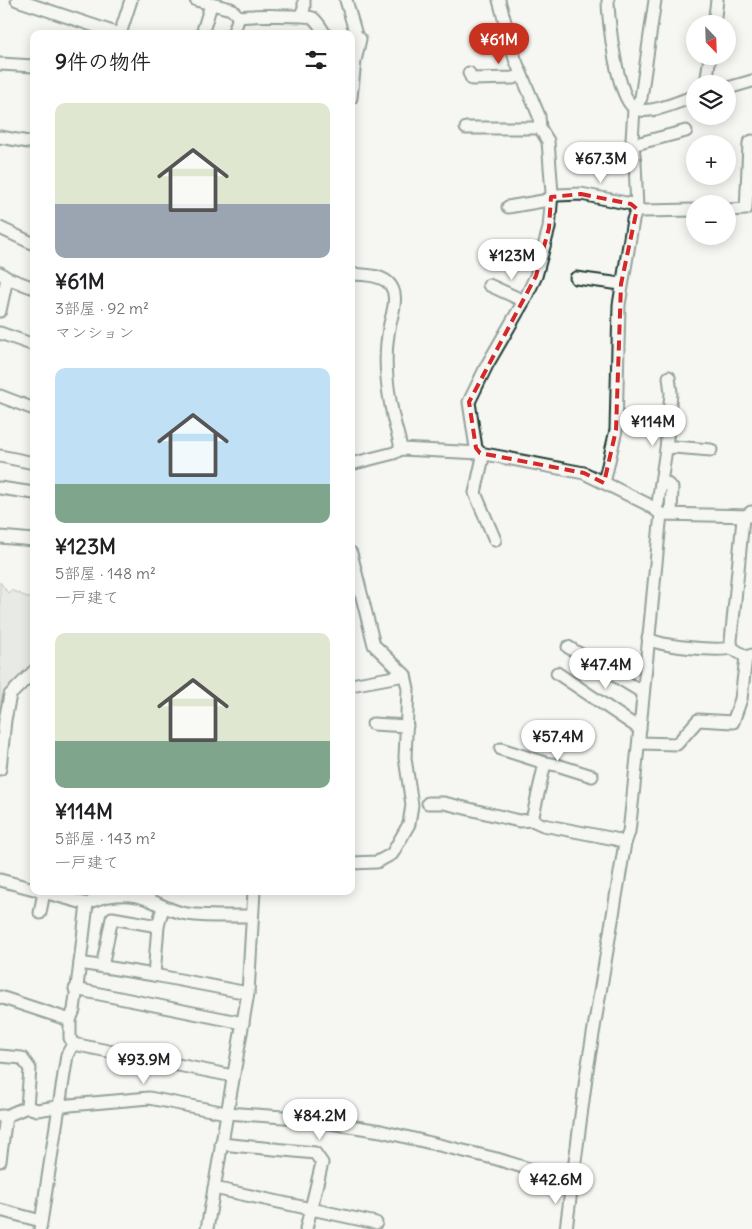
<!DOCTYPE html>
<html lang="ja">
<meta charset="utf-8">
<style>
:root{--surface:#fff;--page:#f6f6f6;--text:#202124;--muted:#757577;--accent:#c8321e}
body{margin:0;font-family:Delius,"Klee One",sans-serif;background:var(--page);color:var(--text);height:100vh;display:flex;flex-direction:column;font-size:19px;white-space:nowrap}
*{box-sizing:border-box;margin:0}
p{font-size:16px;color:var(--muted)}
.icon{flex:none;width:28px;height:28px;fill:none;stroke:currentColor;stroke-width:2;stroke-linecap:round;stroke-linejoin:round}
.map{position:relative;flex:1;overflow:hidden}
.details{position:absolute;left:30px;top:30px;width:325px;height:865px;display:flex;flex-direction:column;background:var(--surface);border-radius:10px;box-shadow:0 2px 12px #0003}
.details>*{flex:none}
.needle{width:32px;rotate:157deg}
.controls{position:absolute;left:686px;top:15px;display:grid;gap:10px}
.controls a{display:grid;place-items:center;width:50px;height:50px;border-radius:50%;background:var(--surface);box-shadow:0 2px 12px #0003;font-size:25px}
.price{position:absolute;translate:-50% -42px;padding:0 11px;border-radius:18px;background:#fff;color:#222;font-size:16px;line-height:32px;filter:drop-shadow(0 1px 2px #0008)}
.price::after{content:'';position:absolute;left:50%;top:30px;width:15px;height:11px;margin-left:-8px;background:inherit;clip-path:polygon(0 0,100% 0,50% 100%)}
.price.current{background:var(--accent);color:#fff}
ul{padding:0;list-style:none}
li{display:grid;align-content:center;gap:10px;height:265px;padding:0 25px}
li span{display:grid;place-items:center;height:155px;border-radius:10px;color:#555}
li>.icon{margin-inline-start:auto}
span .icon{width:90px;height:90px;fill:#fffc;stroke-width:1}
li b{font-size:21px}
h2{display:flex;justify-content:space-between;align-items:center;height:60px;padding:0 25px;font-size:21px}
.map>svg:first-child{display:block}
.green{fill:#d6dbd6;stroke:#7a8c85}
.lines{fill:none;stroke-linecap:round;stroke-linejoin:round}
.minor-casing{stroke:#1f3d34;stroke-width:15}
.minor{stroke:#f6f6f2;stroke-width:11}
.marked{fill:none;stroke:#d62828;stroke-width:4;stroke-dasharray:10 6;stroke-linejoin:round}
</style>
<div class="map">
<svg width="752" height="1229" viewBox="0 0 752 1229">
<rect width="100%" height="100%" fill="#f6f6f2"/>
<filter id="ink" filterUnits="userSpaceOnUse"><feTurbulence type="fractalNoise" baseFrequency=".02" numOctaves="2"/><feDisplacementMap in="SourceGraphic" scale="10" xChannelSelector="R" yChannelSelector="G"/><feConvolveMatrix kernelMatrix="1 2 1 2 8 2 1 2 1" color-interpolation-filters="sRGB"/></filter>
<g filter="url(#ink)">
<!-- green -->
<polygon class="green" points="0,582 8,593 11,590 34,600 34,660 28,672 8,688 0,717"/>
<g class="lines">
<!-- minor casing -->
<g class="minor-casing">
<g id="minor">
<polyline points="17,0 119,34"/>
<path d="M196 0 231 9 239 17C249 15 308 15 313 18 318 22 322 29 325 34"/>
<polyline points="346,0 356,35 360,39 355,61 351,98"/>
<path d="M608 0C608 19 617 102 636 109 651 115 680 101 695 96"/>
<polyline points="301,15 304,8 304,0"/>
<polyline points="714,24 717,0"/>
<polyline points="120,34 131,0"/>
<polyline points="202,34 211,5"/>
<polyline points="233,34 239,17"/>
<polyline points="0,64 34,66"/>
<polyline points="469,73 472,79 513,78 521,75"/>
<polyline points="706,84 710,56"/>
<polyline points="728,88 752,81"/>
<polyline points="466,128 540,128"/>
<polyline points="0,137 34,143"/>
<polyline points="752,141 749,143 747,191 752,191"/>
<polyline points="632,145 686,131"/>
<polyline points="508,207 543,201 557,195 581,194 631,204 637,209 642,211 695,210"/>
<polyline points="728,210 746,209 747,191"/>
<polyline points="0,228 34,244"/>
<polyline points="0,273 7,278 34,288"/>
<path d="M351 274C363 275 383 274 391 286 400 300 389 320 388 335 384 360 387 387 392 411 394 424 399 436 401 449"/>
<polyline points="576,278 621,284"/>
<polyline points="489,285 524,301"/>
<polyline points="0,311 7,278"/>
<polyline points="0,333 34,345"/>
<polyline points="669,377 671,393 666,449 674,447 711,450"/>
<polyline points="0,396 34,409"/>
<polyline points="0,456 34,463"/>
<polyline points="351,464 394,453 401,449 480,453 584,473 647,504 661,514 752,516"/>
<polyline points="604,483 616,430 619,305 633,220 637,209 635,162 632,140 634,109 641,98 655,0"/>
<polyline points="661,483 666,483 672,488 671,514"/>
<polyline points="0,488 34,493"/>
<polyline points="655,509 658,503 666,449"/>
<polyline points="751,512 743,519 731,641 732,648 746,657 752,655"/>
<polyline points="0,537 34,540"/>
<polyline points="495,540 475,493 483,457 476,448 469,402 487,365 524,301 536,276 549,228 552,193 548,141 540,128 539,116 515,59 499,0"/>
<polyline points="351,553 374,645 405,675 408,689 405,758 412,805 409,824 392,854 377,862 351,863"/>
<path d="M648 638C659 647 717 651 732 648"/>
<polyline points="568,647 642,692"/>
<polyline points="557,673 640,729"/>
<polyline points="351,685 405,675"/>
<polyline points="373,724 407,726"/>
<polyline points="639,743 677,744 698,720 733,722 741,699 746,657"/>
<polyline points="501,749 545,763 532,820"/>
<polyline points="545,763 557,765 592,776"/>
<polyline points="0,769 5,720 10,695 34,671"/>
<polyline points="428,803 444,803 519,821 532,820 543,825 615,839 625,843"/>
<polyline points="0,880 34,889"/>
<path d="M40 891 87 904C104 894 129 892 147 899 160 904 172 912 187 914 208 917 231 916 252 916"/>
<polyline points="40,913 44,892"/>
<polyline points="80,963 87,904"/>
<polyline points="102,967 112,918 158,926"/>
<polyline points="154,975 158,926 163,907"/>
<polyline points="75,989 243,1023"/>
<polyline points="0,997 70,1020"/>
<polyline points="73,1044 233,1076"/>
<polyline points="0,1056 22,1058 30,1069 27,1107"/>
<polyline points="0,1116 6,1116 27,1107 37,1110 70,1105 149,1098 226,1113 298,1118 381,1131 497,1159 571,1182"/>
<polyline points="221,1144 315,1153 322,1163 306,1229"/>
<polyline points="0,1161 6,1116"/>
<polyline points="214,1188 376,1223"/>
<polyline points="0,1210 41,1221"/>
<polyline points="40,1229 67,1055 73,1044 70,1038 70,1020 74,1010 80,963 154,975 248,993"/>
<polyline points="207,1229 248,993 254,891"/>
<path d="M566 1229 571 1191V1182L574 1169 587 1070 625 843 629 832C641 726 650 620 661 514"/>
</g>
</g>
<!-- minor -->
<use href="#minor" class="minor"/>
</g>
</g>
<!-- marked area -->
<path d="M0 0H752V1229H0ZM581 194 631 204 637 209 621 284 616 430 604 483 584 473 480 453 476 448 469 402 536 276 549 228 551 197Z" fill="#f6f6f2" fill-opacity=".55" fill-rule="evenodd"/>
<path class="marked" d="M581 194 631 204 637 209 621 284 616 430 604 483 584 473 480 453 476 448 469 402 536 276 549 228 551 197Z"/>
</svg>
<div class="controls">
<a><svg class="needle" viewBox="-14 -14 28 28"><path d="M0-13l5 13h-10z" fill="#e53935"/><path d="M0 13l5-13h-10z" fill="#757577"/></svg></a>
<a><svg class="icon" aria-label="layers" viewBox="0 0 24 24"><path d="M12 4l9 5-9 5-9-5zM3 14l9 5 9-5"/></svg></a>
<a>+</a>
<a>−</a>
</div>
<b class="price current" style="left:499px;top:65px">¥61M</b>
<b class="price" style="left:601px;top:184px">¥67.3M</b>
<b class="price" style="left:512px;top:281px">¥123M</b>
<b class="price" style="left:653px;top:447px">¥114M</b>
<b class="price" style="left:606px;top:690px">¥47.4M</b>
<b class="price" style="left:558px;top:762px">¥57.4M</b>
<b class="price" style="left:144px;top:1085px">¥93.9M</b>
<b class="price" style="left:320px;top:1141px">¥84.2M</b>
<b class="price" style="left:556px;top:1205px">¥42.6M</b>
<section class="details">
<h2>9件の物件<svg class="icon" aria-label="filters" viewBox="0 0 24 24"><path d="M4 7h16M4 17h16"/><circle cx="9" cy="7" r="2"/><circle cx="15" cy="17" r="2"/></svg></h2>
<ul>
<li><span style="background:linear-gradient(#dfe7d0 65%,#9aa5b1 0)"><svg class="icon" aria-label="home" viewBox="0 0 24 24"><path d="M3 11l9-7 9 7M6 9v11h12V9"/></svg></span><div><b>¥61M</b><p>3部屋 · 92 m²</p><p>マンション</p></div></li>
<li><span style="background:linear-gradient(#bfe0f5 75%,#7fa58c 0)"><svg class="icon" aria-label="home" viewBox="0 0 24 24"><path d="M3 11l9-7 9 7M6 9v11h12V9"/></svg></span><div><b>¥123M</b><p>5部屋 · 148 m²</p><p>一戸建て</p></div></li>
<li><span style="background:linear-gradient(#dfe7d0 70%,#7fa58c 0)"><svg class="icon" aria-label="home" viewBox="0 0 24 24"><path d="M3 11l9-7 9 7M6 9v11h12V9"/></svg></span><div><b>¥114M</b><p>5部屋 · 143 m²</p><p>一戸建て</p></div></li>
</ul>
</section>
</div>
